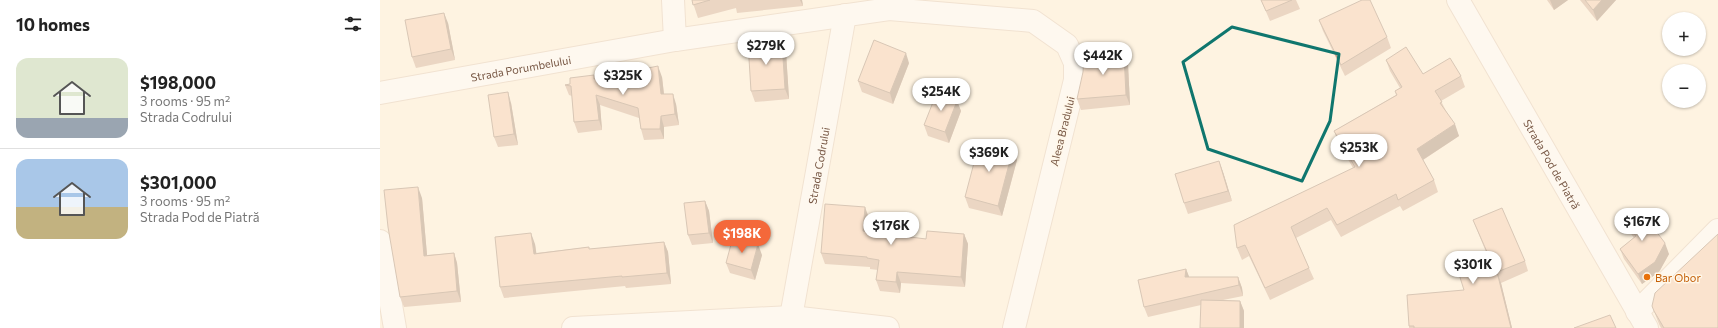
<!DOCTYPE html>
<meta charset="utf-8">
<style>
:root{--surface:#fff;--page:#f6f6f6;--text:#222;--muted:#767676;--line:#e0e0e0;--accent:#f4683a}
body{margin:0;font-family:Commissioner,sans-serif;background:var(--page);color:var(--text);height:100vh;display:flex;flex-direction:column;font-size:15px;white-space:nowrap}
*{box-sizing:border-box;margin:0}
p{font-size:13px;color:var(--muted)}
.icon{flex:none;width:22px;height:22px;fill:none;stroke:currentColor;stroke-width:2;stroke-linecap:round;stroke-linejoin:round}
.map{position:relative;flex:1;overflow:hidden}
.side{display:flex;flex-direction:column;background:var(--surface);width:380px}
.side>*{flex:none}
.controls{position:absolute;left:1282px;top:12px;display:grid;gap:8px}
.controls a{display:grid;place-items:center;width:44px;height:44px;border-radius:50%;background:var(--surface);box-shadow:0 1px 3px #0004;font-size:20px}
.price{position:absolute;translate:-50% -34px;padding:0 9px;border-radius:14px;background:#fff;color:#222;font-size:13px;line-height:26px;filter:drop-shadow(0 1px 2px #0008)}
.price::after{content:'';position:absolute;left:50%;top:24px;width:12px;height:9px;margin-left:-6px;background:inherit;clip-path:polygon(0 0,100% 0,50% 100%)}
.price.active{background:var(--accent);color:#fff}
ul{padding:0;list-style:none}
li{display:flex;align-items:center;gap:12px;height:100px;padding:0 16px}
li+li{border-top:1px solid var(--line)}
li span{display:grid;place-items:center;flex:none;width:112px;height:80px;border-radius:12px;color:#555}
li>.icon{margin-inline-start:auto}
span .icon{width:48px;height:48px;fill:#fffc;stroke-width:1}
li b{font-size:17px}
h2{display:flex;justify-content:space-between;align-items:center;height:48px;padding:0 16px;font-size:17px}
main{display:flex;flex:1;min-height:0}
.map>svg:first-child{display:block}
.lines{fill:none;stroke-linecap:round;stroke-linejoin:round}
.minor-casing{stroke:#e3cfbc;stroke-width:24}
.minor{stroke:#fff;stroke-width:22}
.wall{fill:#d4b49d}
.shaded-wall{fill:#ac927f}
.building{fill:#f6d1b6;stroke:#ac927f}
.marked{fill:none;stroke:#0f766e;stroke-width:3;stroke-linejoin:round}
.food-dot{fill:#e8710a;stroke:#fff7e9;stroke-width:1.5}
.labels{text-anchor:middle;dominant-baseline:central;stroke-width:3;stroke-linejoin:round;paint-order:stroke}
.street-label{font-size:11px;fill:#785845;stroke:#fff7e9}
.food-label{font-size:11px;fill:#c56008;stroke:#fff7e9;text-anchor:start}
</style>
<main>
<section class="side">
<h2>10 homes<svg class="icon" aria-label="filters" viewBox="0 0 24 24"><path d="M4 7h16M4 17h16"/><circle cx="9" cy="7" r="2"/><circle cx="15" cy="17" r="2"/></svg></h2>
<ul>
<li><span style="background:linear-gradient(#dfe7d0 75%,#9aa5b1 0)"><svg class="icon" aria-label="home" viewBox="0 0 24 24"><path d="M3 11l9-7 9 7M6 9v11h12V9"/></svg></span><div><b>$198,000</b><p>3 rooms · 95 m²</p><p>Strada Codrului</p></div></li>
<li><span style="background:linear-gradient(#a9c7e8 60%,#c2b280 0)"><svg class="icon" aria-label="home" viewBox="0 0 24 24"><path d="M3 11l9-7 9 7M6 9v11h12V9"/></svg></span><div><b>$301,000</b><p>3 rooms · 95 m²</p><p>Strada Pod de Piatră</p></div></li>
</ul>
</section>
<div class="map">
<svg width="1338" height="328" viewBox="0 0 1338 328">
<rect width="100%" height="100%" fill="#fef3e1"/>
<g class="lines">
<!-- minor casing -->
<g class="minor-casing">
<g id="minor">
<polyline points="293,0 295,40"/>
<path id="s1" d="M1078 0 1267 328"/>
<polyline points="509,9 653,21 687,45 695,63 695,80 634,328"/>
<path id="s2" d="M0 93 295 40 509 9 512 0"/>
<polyline points="0,241 15,328"/>
<polyline points="1257,312 1338,230"/>
<path id="s3" d="M411 317 465 15"/>
<polyline points="193,328 411,317 508,328"/>
</g>
</g>
<!-- minor -->
<use href="#minor" class="minor"/>
</g>
<!-- wall -->
<g class="wall">
<polygon points="312,0 422,0 423,6 357,13 356,8 318,18"/>
<polygon points="881,0 916,0 920,9 890,21"/>
<polygon points="1167,0 1188,0 1174,10"/>
<polygon points="1200,0 1236,0 1217,21"/>
<polygon points="939,20 1007,37 1011,48 965,76 943,31"/>
<polygon points="68,23 75,60 36,68 32,57"/>
<polygon points="406,52 409,99 375,102 371,91"/>
<polygon points="744,54 748,64 750,105 701,110 697,99"/>
<polygon points="1006,60 1043,74 1081,76 1085,87 1061,101 1065,109 1079,136 1043,160 1054,180 1058,192 1023,211 1020,206 961,237 951,220 916,238 929,268 934,279 890,300 869,256 862,260 857,248 973,168 958,142 954,131 1016,95 1015,91 1020,88 1010,71"/>
<polygon points="529,63 513,104 482,92 478,81"/>
<polygon points="214,75 215,79 282,77 284,94 296,104 299,125 284,127 284,139 264,140 261,129 259,118 220,105 222,130 198,133 194,122 192,96 189,95 185,85 190,84"/>
<polygon points="577,101 581,111 569,143 548,136 544,125"/>
<polygon points="131,103 138,145 118,147 114,137"/>
<polygon points="637,160 622,216 589,208 585,197"/>
<polygon points="839,161 843,172 852,201 808,214 804,203"/>
<polygon points="42,198 47,255 74,253 77,263 81,302 24,307 20,297"/>
<polygon points="325,201 329,211 333,243 312,245 308,235"/>
<polygon points="1241,215 1289,254 1279,272 1262,284 1244,259 1240,249 1254,238 1245,225"/>
<polygon points="489,218 488,231 546,239 584,234 588,244 585,287 521,283 520,293 500,291 496,280 498,270 490,269 490,267 445,264 441,253"/>
<polygon points="1093,220 1145,261 1148,271 1121,283 1132,328 1029,328 1029,326 1084,290 1110,262"/>
<polygon points="284,242 288,252 291,284 246,288 245,286 124,298 120,287 155,244 156,253 209,247 209,249"/>
<polygon points="382,255 375,280 350,273 346,263"/>
<polygon points="806,269 809,277 858,277 862,288 863,296 843,300 860,301 864,311 821,305 768,317 764,307"/>
<polygon points="1272,306 1338,328 1281,328 1279,324"/>
</g>
<!-- shaded-wall -->
<g class="shaded-wall">
<polygon points="420,0 422,0 423,6"/>
<polygon points="1170,0 1188,0 1174,10"/>
<polygon points="1222,0 1236,0 1217,21 1213,10"/>
<polygon points="64,13 68,23 75,60 71,49"/>
<polygon points="402,42 406,52 409,99 405,89"/>
<polygon points="526,53 529,63 513,104 510,93"/>
<polygon points="744,54 748,64 750,105 746,95"/>
<polygon points="278,66 282,77 285,104 281,94"/>
<polygon points="128,92 131,103 138,145 134,134"/>
<polygon points="293,94 296,104 299,125 295,114"/>
<polygon points="216,95 220,105 222,130 219,120"/>
<polygon points="577,101 581,111 569,143 565,132"/>
<polygon points="281,116 284,127 284,139 280,129"/>
<polygon points="1075,124 1079,136 1041,161 1037,149"/>
<polygon points="633,149 637,160 622,216 618,206"/>
<polygon points="839,161 843,172 852,201 848,191"/>
<polygon points="38,187 42,198 48,266 44,256"/>
<polygon points="325,201 329,211 333,243 329,233"/>
<polygon points="485,207 489,218 487,241 483,231"/>
<polygon points="151,233 155,244 158,264 154,254"/>
<polygon points="584,234 588,244 585,287 581,277"/>
<polygon points="284,242 288,252 291,284 287,273"/>
<polygon points="1285,243 1289,254 1279,272 1262,284 1258,274"/>
<polygon points="378,244 382,255 375,280 371,270"/>
<polygon points="74,253 77,263 81,302 77,291"/>
<polygon points="806,269 810,279 805,277"/>
<polygon points="517,272 521,283 520,293 516,282"/>
<polygon points="1117,272 1121,283 1132,328 1131,328"/>
<polygon points="858,277 862,288 863,296 859,285"/>
<polygon points="860,301 864,311 864,328 860,328"/>
</g>
<!-- building -->
<g class="building">
<polygon points="312,0 330,0 313,5"/>
<polygon points="881,0 912,0 886,11"/>
<polygon points="982,0 990,0 1007,37 961,65 939,20"/>
<polygon points="1205,0 1222,0 1213,10"/>
<polygon points="64,13 71,49 32,57 25,20"/>
<polygon points="494,40 526,53 510,93 478,81"/>
<polygon points="402,42 405,89 371,91 368,43"/>
<polygon points="1026,47 1043,74 1070,58 1081,76 1055,91 1062,102 1060,103 1075,124 1037,149 1054,180 1018,200 1016,194 957,225 947,208 911,227 929,268 885,288 865,245 857,248 854,225 975,167 954,131 1017,95 1015,91 1022,87 1006,60"/>
<polygon points="704,54 744,54 746,95 697,99 703,72"/>
<polygon points="278,66 281,94 293,94 295,114 281,116 280,129 261,129 258,108 216,95 219,120 194,122 191,86 185,85 190,84 190,78 214,75 214,79"/>
<polygon points="128,92 134,134 114,137 108,95"/>
<polygon points="557,92 577,101 565,132 544,125"/>
<polygon points="600,140 633,149 618,206 585,197"/>
<polygon points="839,161 848,191 804,203 795,174"/>
<polygon points="38,187 44,256 74,253 77,291 20,297 8,227 4,190"/>
<polygon points="325,201 329,233 308,235 304,203"/>
<polygon points="445,204 485,207 483,231 546,239 547,231 584,234 581,277 517,272 516,282 496,280 499,260 487,258 487,257 441,253"/>
<polygon points="1122,208 1145,261 1117,272 1131,328 1034,328 1034,326 1029,326 1027,295 1084,290 1078,271 1111,261 1093,220"/>
<polygon points="1259,209 1285,243 1275,262 1258,274 1240,249 1256,236 1241,215"/>
<polygon points="151,233 154,254 209,247 209,249 284,242 287,273 242,277 242,276 120,287 115,237"/>
<polygon points="1338,234 1338,328 1284,328 1274,311 1272,306 1275,293"/>
<polygon points="353,237 378,244 371,270 346,263"/>
<polygon points="806,269 805,277 858,277 859,285 764,307 758,280"/>
<polygon points="821,300 860,301 860,328 820,328"/>
<polygon points="1230,315 1236,328 1194,328"/>
</g>
<!-- marked area -->
<path d="M0 0H1338V328H0ZM852 27 959 54 950 121 922 181 828 149 803 62Z" fill="#fef3e1" fill-opacity=".55" fill-rule="evenodd"/>
<path class="marked" d="M852 27 959 54 950 121 922 181 828 149 803 62Z"/>
<!-- markers -->
<circle class="food-dot" cx="1267" cy="277" r="4"/>
<g class="labels">
<!-- street labels -->
<g class="street-label">
<text stroke="none"><textPath href="#s2" startOffset="143">Strada Porumbelului</textPath></text>
<text transform="translate(682 131) rotate(-76)">Aleea Bradului</text>
<text stroke="none"><textPath href="#s1" startOffset="189">Strada Pod de Piatră</textPath></text>
<text stroke="none"><textPath href="#s3" startOffset="154">Strada Codrului</textPath></text>
</g>
<!-- food labels -->
<g class="food-label">
<text x="1275" y="277">Bar Obor</text>
</g>
</g>
</svg>
<div class="controls">
<a>+</a>
<a>−</a>
</div>
<b class="price" style="left:386px;top:66px">$279K</b>
<b class="price" style="left:723px;top:76px">$442K</b>
<b class="price" style="left:243px;top:96px">$325K</b>
<b class="price" style="left:561px;top:112px">$254K</b>
<b class="price" style="left:979px;top:168px">$253K</b>
<b class="price" style="left:609px;top:173px">$369K</b>
<b class="price" style="left:1262px;top:242px">$167K</b>
<b class="price" style="left:511px;top:246px">$176K</b>
<b class="price active" style="left:362px;top:254px">$198K</b>
<b class="price" style="left:1093px;top:285px">$301K</b>
</div>
</main>
